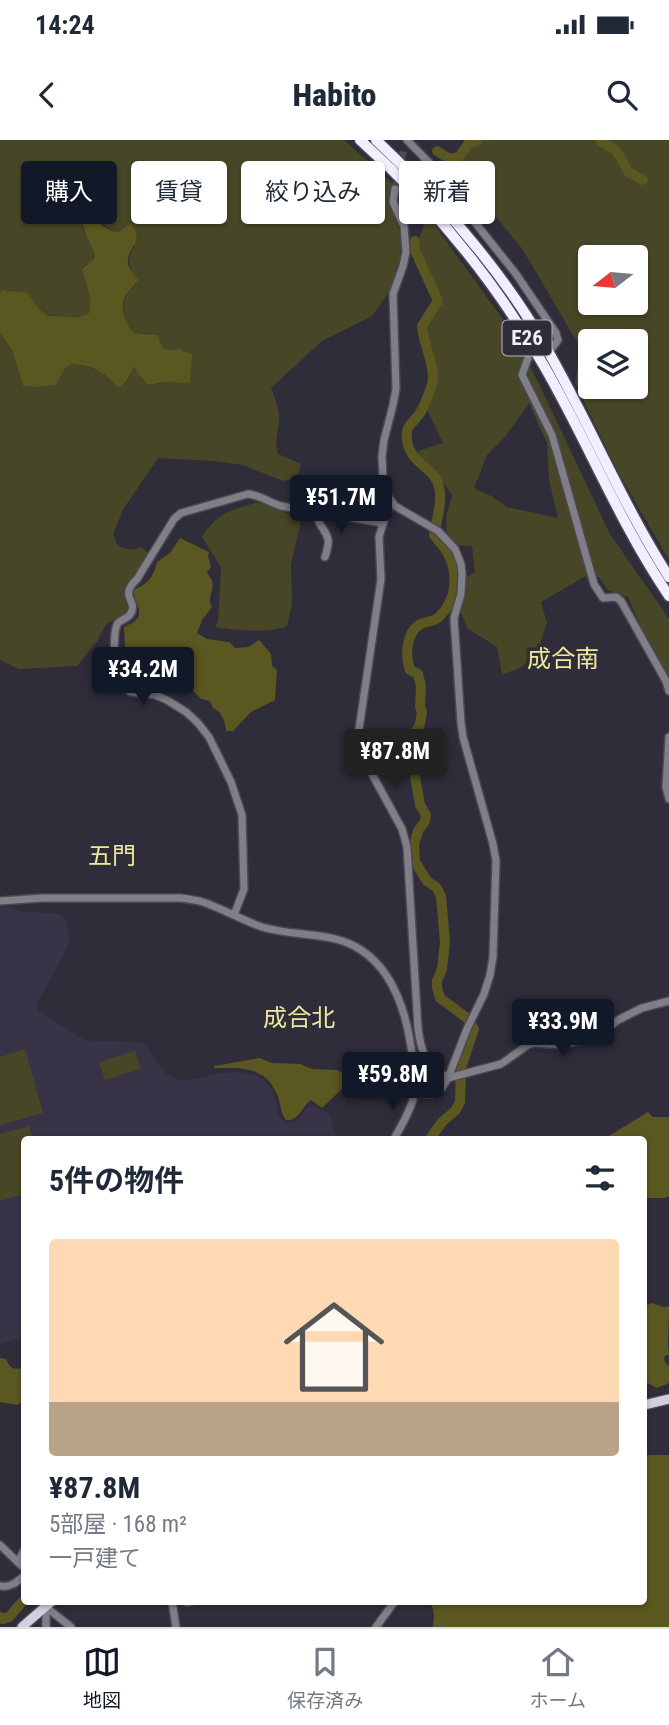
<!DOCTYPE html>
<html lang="ja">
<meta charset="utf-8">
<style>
:root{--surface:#fff;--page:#f2f2f3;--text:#1f2937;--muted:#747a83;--line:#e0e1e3;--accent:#111827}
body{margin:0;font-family:"Roboto Condensed","Noto Sans JP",sans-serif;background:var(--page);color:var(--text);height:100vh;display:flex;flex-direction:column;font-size:26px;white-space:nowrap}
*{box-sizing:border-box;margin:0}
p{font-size:23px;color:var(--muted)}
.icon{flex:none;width:38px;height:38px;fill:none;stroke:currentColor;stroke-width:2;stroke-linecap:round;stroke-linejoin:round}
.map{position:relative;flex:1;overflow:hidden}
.details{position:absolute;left:21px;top:996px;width:626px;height:469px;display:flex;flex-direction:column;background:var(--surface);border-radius:7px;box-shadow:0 2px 5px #0004}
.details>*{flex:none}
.guide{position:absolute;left:21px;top:21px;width:628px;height:63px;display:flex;gap:14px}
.needle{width:46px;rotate:254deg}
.buttons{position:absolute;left:578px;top:105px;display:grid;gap:14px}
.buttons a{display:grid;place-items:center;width:70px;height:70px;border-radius:7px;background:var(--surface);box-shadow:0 2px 5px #0004;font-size:35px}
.price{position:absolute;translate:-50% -60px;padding:0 16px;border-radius:7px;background:var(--accent);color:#fff;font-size:23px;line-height:46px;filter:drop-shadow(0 2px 4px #0008)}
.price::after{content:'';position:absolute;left:50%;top:42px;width:21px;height:16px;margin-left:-10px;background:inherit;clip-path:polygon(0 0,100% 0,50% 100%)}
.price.on{background:#222;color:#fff}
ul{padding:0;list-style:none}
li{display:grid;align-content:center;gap:14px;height:371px;padding:0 28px}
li+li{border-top:2px solid var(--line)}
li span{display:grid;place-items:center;height:217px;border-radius:7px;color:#555}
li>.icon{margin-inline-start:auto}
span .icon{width:126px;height:126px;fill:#fffc;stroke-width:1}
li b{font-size:30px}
h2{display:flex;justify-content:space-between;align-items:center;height:84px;padding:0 28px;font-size:30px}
.pill{padding:0 24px;border-radius:7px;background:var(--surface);box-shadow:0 2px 5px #0004;font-size:24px;line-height:63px}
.pill.on{background:var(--accent);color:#fff}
.status{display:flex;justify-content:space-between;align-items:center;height:49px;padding:0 35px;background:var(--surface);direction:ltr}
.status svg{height:19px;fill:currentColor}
header{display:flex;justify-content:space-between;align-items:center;height:91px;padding:0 28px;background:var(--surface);font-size:32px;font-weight:800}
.tabs{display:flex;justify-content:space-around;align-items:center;height:98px;border-top:2px solid var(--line);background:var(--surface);font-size:19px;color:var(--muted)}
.tabs a{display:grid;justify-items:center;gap:4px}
.tabs .on{color:var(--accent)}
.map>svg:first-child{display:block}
.built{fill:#383347}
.green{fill:#474626;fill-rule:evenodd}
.water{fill:#5a5721}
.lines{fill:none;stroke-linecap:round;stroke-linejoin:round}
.river{stroke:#5a5721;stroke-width:10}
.minor-tunnel{stroke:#4d4a58;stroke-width:7;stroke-dasharray:7 3.5;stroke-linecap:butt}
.minor-casing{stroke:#4b4856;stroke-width:10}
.major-casing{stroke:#4b4856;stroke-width:12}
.highway-casing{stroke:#4b4856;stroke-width:13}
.minor{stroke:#807e86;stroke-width:7}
.major{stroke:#d1cede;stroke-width:9}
.highway{stroke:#f1eefd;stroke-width:10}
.labels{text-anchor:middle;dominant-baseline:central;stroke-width:7;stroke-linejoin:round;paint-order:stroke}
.shield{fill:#302d3b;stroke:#b7b5c0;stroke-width:2}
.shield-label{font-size:21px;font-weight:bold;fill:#f1eff9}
.neighbourhood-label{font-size:24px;fill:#ede99a;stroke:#302d3b}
</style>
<div class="status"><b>14:24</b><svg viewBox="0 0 49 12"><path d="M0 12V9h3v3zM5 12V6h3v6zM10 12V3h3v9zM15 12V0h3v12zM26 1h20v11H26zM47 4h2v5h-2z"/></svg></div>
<header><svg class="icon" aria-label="back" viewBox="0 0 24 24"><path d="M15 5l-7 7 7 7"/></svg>Habito<svg class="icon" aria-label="search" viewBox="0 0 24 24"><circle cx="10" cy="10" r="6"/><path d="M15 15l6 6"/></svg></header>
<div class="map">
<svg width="669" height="1487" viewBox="0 0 669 1487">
<rect width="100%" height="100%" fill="#302d3b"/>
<!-- built -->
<polygon class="built" points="0,766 13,767 17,771 59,774 65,778 70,799 63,816 37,864 37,870 86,901 140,902 145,905 164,932 177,940 192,940 219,933 241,932 257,936 266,942 273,952 278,973 282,980 288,984 296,981 306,968 311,966 326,972 330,976 336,997 335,999 24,999 24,1197 0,1204"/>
<!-- green -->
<g class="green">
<path d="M0 0H344L393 44 390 63 397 80 402 102 399 125 388 153 372 176 322 201 271 248C275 259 280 270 279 281 278 295 274 299 278 314L301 324 297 338 283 341 243 325 214 321 158 318 124 368 113 394 118 406 131 410 142 407 150 415 137 438 124 449 128 464 127 474 106 484 96 503 77 526 19 529 0 520V193L12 210 23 246 35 247 58 242C60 236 62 230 67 226 72 223 73 224 78 225 95 227 107 234 118 248 128 243 129 237 133 227H136L137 233 148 245C154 244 159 243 166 242 175 241 182 245 190 241V233L171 211 164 209 149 193C148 193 138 194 137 194 124 191 121 168 125 158 128 152 132 148 136 144 131 128 124 122 135 106L122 91C114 94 108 88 102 83L83 88 94 114 92 121 84 126 82 128 92 160 89 173 82 178 78 179 54 175 48 176 38 168 28 154C20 153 14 151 7 150L0 162Z"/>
<path d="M482 0H669V420L618 332 575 243 580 207 523 110 455 26 469 9ZM590 117H635V163H590ZM590 201H635V247H590Z"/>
<path d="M428 76 510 189 539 244 610 394 669 479V551L628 457 608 450 599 437H584L541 462 547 483 538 510 522 527 502 535 497 507 467 488 461 472 463 439 475 432 472 406 454 405 447 395 446 378 452 355 438 335 420 319 418 311 443 303 426 267 437 240 424 186 440 159 416 105ZM529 263 547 303 549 340 558 378 507 367 493 357 474 348 487 315 504 298Z"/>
<path d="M257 363 273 366 301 381 291 424 292 464 287 486C269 494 235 490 215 487L218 481 221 427 202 397C216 374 232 369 257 363Z"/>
<polygon points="25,909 43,973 0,985 0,917"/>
<polygon points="135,911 141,929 105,940 99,922"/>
<polygon points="29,986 33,999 24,999 24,1054 0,1061 0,994"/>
</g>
<!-- water -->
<g class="water">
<path d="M89 79C104 82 114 101 126 86L131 84C146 103 126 108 128 124 129 130 135 135 138 140 134 147 127 151 124 159 120 170 126 185 134 193L158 195C162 211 164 211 180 209L184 212 192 214 190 242C182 245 174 241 166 242 159 243 154 244 148 245L137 233 135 227 133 228C128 237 128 243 118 248 108 235 96 227 79 225 74 224 73 223 68 226 62 230 60 239 56 245L35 247 23 246 12 210 0 193V153L2 150 28 153 38 168 48 176C63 174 76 182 89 173L91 160 82 129 94 118V113L86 95 83 84Z"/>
<path d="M180 398 209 412 208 416 211 427 207 432C208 435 211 438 212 441 215 451 206 458 212 467L202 480 197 493 207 499 229 502 235 508 248 507 259 500 271 514 272 526 277 530 275 560 251 572 233 591H226C226 582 221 571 213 568L210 561 201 559 184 541C176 541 169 541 165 532L157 533 147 540 138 533H129L126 530 124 487 134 482 139 476V469L132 450C147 446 154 436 157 422L170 413Z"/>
<path d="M260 918 272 923 300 924 312 929 337 930 346 934 349 942 324 966 322 968 311 960C302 966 299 982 286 980 280 972 281 963 277 954 264 925 241 928 214 928V926Z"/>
<polygon points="648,972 653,977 669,977 669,1056 664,1058 644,1058 644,999 608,999 609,996"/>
<polygon points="651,1163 664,1167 669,1166 668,1204 669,1215 666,1215 664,1218 665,1222 669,1226 669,1243 657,1248 644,1241 644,1167"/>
<path d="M0 1218 6 1219C10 1229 14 1230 24 1228V1259L18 1265 0 1262Z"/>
<polygon points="644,1315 669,1315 669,1487 433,1487 434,1475 431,1461 644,1461"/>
</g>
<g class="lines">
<!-- river -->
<g class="river">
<polyline points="600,0 615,10 620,16 628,32 643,40"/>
<polyline points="437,11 450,19 459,17 468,4 478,0"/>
<path d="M415 101 414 108 438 161 422 186C423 203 433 220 433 238 433 245 424 267 420 273 413 284 405 284 407 300 410 324 435 327 439 347 443 362 436 381 434 395 438 401 444 406 447 412 459 433 457 460 439 477 434 482 425 481 419 485 406 494 405 516 410 530L418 534 421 546 420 567 422 572 420 584 412 599 410 608 420 665 426 675 425 681 418 691 414 705 415 722 427 741 436 747 441 756 445 802 442 829 437 841V847L440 858 467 878 474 889 461 928 460 962 455 971 442 982 430 999"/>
<polyline points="0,1477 3,1479 9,1477 24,1460"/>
</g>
<!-- minor-tunnel -->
<polyline class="minor-tunnel" points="395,49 404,9"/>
<!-- minor casing -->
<g class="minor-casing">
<g id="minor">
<polyline points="407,0 446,40 477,85 516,134 556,193 558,200 553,207"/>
<polyline points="395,49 393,62 404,86 406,112 403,126 393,154 396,249 393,265 384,300 382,316 383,339 388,356 395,366 438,391 455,409 461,424 462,434 461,454 454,478 461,583 463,597 493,704 496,721 493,817 490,835 484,854 467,889 448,938 442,948 437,951 431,954 415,953"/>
<polyline points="528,218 522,235 552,295 594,444 603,458 616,457 621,461 666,541 669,551"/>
<path d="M390 361 379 397 381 439 357 603 360 612 402 689 407 707 418 888C421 913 426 925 448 938L501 924 528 905 535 903 561 905 590 898 607 889 618 880 642 868 669 861"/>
<path d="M317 371C316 385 325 387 328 399 329 404 327 411 325 417"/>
<polyline points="669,597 666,647 669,659"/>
<path d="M0 761 42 758H181C188 759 196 760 203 762 223 769 242 780 262 787 294 797 333 791 361 810 398 834 409 883 413 923 415 934 416 945 414 955 411 971 401 986 394 999"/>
<path d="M234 775 244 749 242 675 231 642 209 597 197 582 186 572 167 560 155 555 130 552C125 544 118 536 116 528 114 520 113 489 118 483 122 479 128 479 131 473 138 460 118 457 137 439L174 379 181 373 248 354C260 355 270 363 281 366L383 383"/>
<polyline points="0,1405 24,1428"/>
<polyline points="18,1422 24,1410"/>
<path d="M0 1446C10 1448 17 1442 24 1436"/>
<polyline points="172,1461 176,1487"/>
<polyline points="187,1462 192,1461"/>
<polyline points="47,1468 71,1487"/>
<polyline points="46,1487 46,1467"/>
<polyline points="376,1487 395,1461"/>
</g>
</g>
<!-- major casing -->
<g class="major-casing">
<g id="major">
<polyline points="644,1265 669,1259"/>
<polyline points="22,1487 52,1461"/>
</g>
</g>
<!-- highway casing -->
<g class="highway-casing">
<g id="highway">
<path d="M360 0C433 65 495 141 544 226 588 302 619 382 669 456"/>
<path d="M376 0C442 62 503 131 548 211 590 285 623 365 669 437"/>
</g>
</g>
<!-- minor -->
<use href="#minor" class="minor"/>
<!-- major -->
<use href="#major" class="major"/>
<!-- highway -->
<use href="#highway" class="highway"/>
</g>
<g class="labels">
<!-- shield labels -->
<rect class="shield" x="502.5" y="180.5" width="49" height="35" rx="5"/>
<g class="shield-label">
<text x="527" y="198">E26</text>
</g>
<!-- neighbourhood labels -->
<g class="neighbourhood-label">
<text x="563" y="519">成合南</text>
<text x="112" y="716">五門</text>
<text x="299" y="878">成合北</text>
</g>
</g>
</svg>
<div class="buttons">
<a><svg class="needle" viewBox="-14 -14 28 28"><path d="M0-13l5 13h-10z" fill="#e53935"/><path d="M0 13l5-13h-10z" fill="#747a83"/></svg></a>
<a><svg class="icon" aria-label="layers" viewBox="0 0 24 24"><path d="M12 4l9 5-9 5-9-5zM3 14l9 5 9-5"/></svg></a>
</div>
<b class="price" style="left:341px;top:395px">¥51.7M</b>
<b class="price" style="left:143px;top:567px">¥34.2M</b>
<b class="price on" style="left:395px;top:649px">¥87.8M</b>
<b class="price" style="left:563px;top:919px">¥33.9M</b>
<b class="price" style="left:393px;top:972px">¥59.8M</b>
<div class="guide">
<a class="pill on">購入</a>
<a class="pill">賃貸</a>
<a class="pill">絞り込み</a>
<a class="pill">新着</a>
</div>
<section class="details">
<h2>5件の物件<svg class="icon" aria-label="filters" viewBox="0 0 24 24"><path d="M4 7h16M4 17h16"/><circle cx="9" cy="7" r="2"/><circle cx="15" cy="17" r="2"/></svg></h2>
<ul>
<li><span style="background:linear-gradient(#ffd9b3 75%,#b9a48a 0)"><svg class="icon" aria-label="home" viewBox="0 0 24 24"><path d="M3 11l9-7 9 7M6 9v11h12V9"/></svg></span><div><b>¥87.8M</b><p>5部屋 · 168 m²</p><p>一戸建て</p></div></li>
</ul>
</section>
</div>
<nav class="tabs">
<a class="on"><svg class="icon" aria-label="map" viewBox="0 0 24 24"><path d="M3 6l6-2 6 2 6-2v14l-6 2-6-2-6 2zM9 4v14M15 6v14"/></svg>地図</a>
<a><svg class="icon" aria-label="saved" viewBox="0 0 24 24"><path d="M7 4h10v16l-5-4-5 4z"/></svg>保存済み</a>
<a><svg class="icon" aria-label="home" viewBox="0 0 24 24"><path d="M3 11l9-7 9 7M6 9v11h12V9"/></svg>ホーム</a>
</nav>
